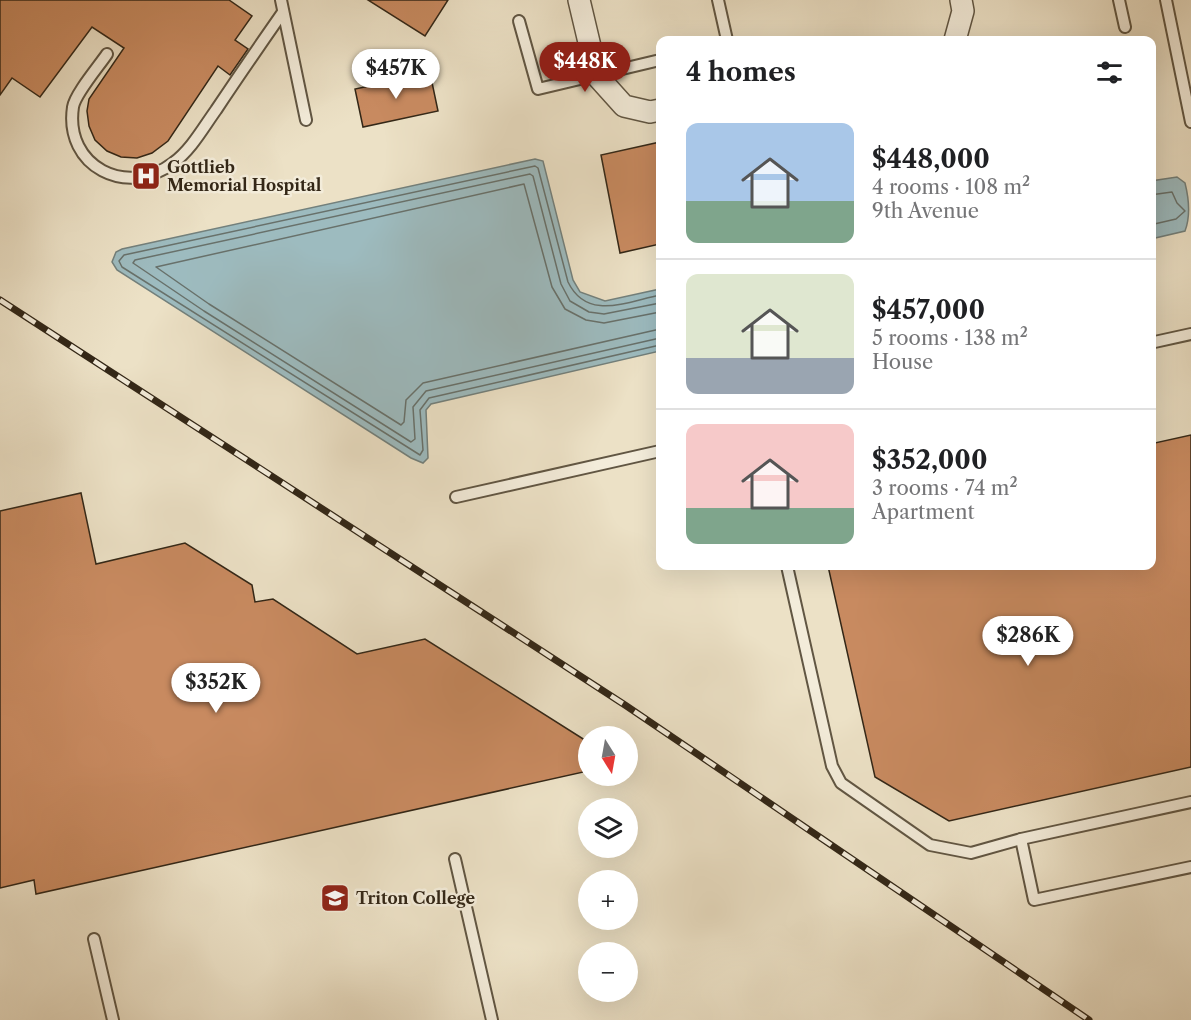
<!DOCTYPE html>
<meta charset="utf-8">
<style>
:root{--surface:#fff;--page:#f6f6f6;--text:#202124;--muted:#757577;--line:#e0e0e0;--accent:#8f2418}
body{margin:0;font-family:"Libre Caslon Text",serif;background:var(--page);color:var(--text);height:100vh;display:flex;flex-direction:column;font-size:22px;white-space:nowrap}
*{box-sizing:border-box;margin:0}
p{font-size:20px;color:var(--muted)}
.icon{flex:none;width:33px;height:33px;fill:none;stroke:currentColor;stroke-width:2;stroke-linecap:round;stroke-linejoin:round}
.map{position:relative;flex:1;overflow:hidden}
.panel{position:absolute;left:656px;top:36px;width:500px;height:534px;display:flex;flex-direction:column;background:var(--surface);border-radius:12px;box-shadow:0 6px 24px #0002}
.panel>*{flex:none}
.needle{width:39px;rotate:169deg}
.tools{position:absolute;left:578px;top:726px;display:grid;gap:12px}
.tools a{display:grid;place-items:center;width:60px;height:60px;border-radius:50%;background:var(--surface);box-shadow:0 6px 24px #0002;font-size:30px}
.price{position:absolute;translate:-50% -51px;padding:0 14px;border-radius:21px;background:#fff;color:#222;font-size:20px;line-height:39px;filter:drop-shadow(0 2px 3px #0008)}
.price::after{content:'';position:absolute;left:50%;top:36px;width:18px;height:14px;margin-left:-9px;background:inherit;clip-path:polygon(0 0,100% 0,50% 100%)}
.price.selected{background:var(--accent);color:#fff}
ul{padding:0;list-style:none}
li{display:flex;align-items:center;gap:18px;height:150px;padding:0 30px}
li+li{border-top:2px solid var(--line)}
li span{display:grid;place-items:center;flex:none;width:168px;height:120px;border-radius:12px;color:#555}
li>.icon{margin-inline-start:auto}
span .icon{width:72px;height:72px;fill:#fffc;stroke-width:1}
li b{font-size:26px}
h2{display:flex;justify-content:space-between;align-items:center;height:72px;padding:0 30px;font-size:26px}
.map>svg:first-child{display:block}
.water{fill:#9dbbbf;stroke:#73807c;stroke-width:1.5}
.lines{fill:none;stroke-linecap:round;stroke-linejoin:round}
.shore{stroke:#68716b;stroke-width:1.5}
.building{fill:#c88a60;stroke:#332717;stroke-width:1.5}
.lane-casing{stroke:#615643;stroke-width:14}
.street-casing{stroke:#615643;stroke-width:24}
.lane{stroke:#f3ecda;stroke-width:10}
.street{stroke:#f3ecda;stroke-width:21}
.rail-casing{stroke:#332717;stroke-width:7}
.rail{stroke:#f3ecda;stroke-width:4.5;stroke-dasharray:14;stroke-linecap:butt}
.labels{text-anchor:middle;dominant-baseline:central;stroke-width:5;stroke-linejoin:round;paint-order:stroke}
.poi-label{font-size:16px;font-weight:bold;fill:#332717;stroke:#f3ecda;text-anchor:start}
</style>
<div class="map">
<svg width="1191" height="1020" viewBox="0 0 1191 1020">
<rect width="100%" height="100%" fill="#ece1c6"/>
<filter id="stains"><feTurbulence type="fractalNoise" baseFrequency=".00333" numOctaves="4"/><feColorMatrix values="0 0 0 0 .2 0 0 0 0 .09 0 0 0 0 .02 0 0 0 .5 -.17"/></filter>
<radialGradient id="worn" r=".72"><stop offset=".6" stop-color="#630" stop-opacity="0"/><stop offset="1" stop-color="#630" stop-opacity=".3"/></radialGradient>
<!-- water -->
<g class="water">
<polygon points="535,159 543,161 573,280 580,292 605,301 660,289 660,351 431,404 426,410 428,458 423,463 411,458 117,270 112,262 116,252 122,249"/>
<path d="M1177 177 1185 183C1189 199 1191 215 1185 231L1151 239V181Z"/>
</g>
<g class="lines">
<!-- shore -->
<g class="shore">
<polyline points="1150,195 1172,192 1177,203 1185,211 1176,219 1150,225"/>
<path d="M660 295C626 302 587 321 568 282L538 168 535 166 124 255 119 261 122 267 420 455 423 450 420 410 429 398 660 345"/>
<polyline points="660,303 604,314 589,312 570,301 561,284 533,176 530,174 135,260 133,263 204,311 411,442 415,439 413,407 426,391 660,338"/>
<polyline points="660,312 604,323 586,320 565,309 552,287 524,184 156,267 209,304 401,425 404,422 406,400 423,383 660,329"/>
</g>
</g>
<!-- building -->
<g class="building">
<polygon points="0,0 229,0 252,16 235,40 248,49 230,75 218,66 168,141 152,153 137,158 121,157 107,151 95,140 89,126 87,111 89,99 124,48 92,27 40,97 12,78 0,95"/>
<polygon points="368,0 448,0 425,36"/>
<polygon points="430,73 438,111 363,127 355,89"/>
<polygon points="660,142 660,244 620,253 601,155"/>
<polygon points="1191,435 1191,767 949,821 875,777 828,566 1150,566 1150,444"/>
<polygon points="81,493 96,564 185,543 252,585 255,602 273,599 357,654 425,639 588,742 588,771 36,894 34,880 0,888 0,511"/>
</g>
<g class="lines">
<!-- lane casing -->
<g class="lane-casing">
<g id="lane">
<polyline points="281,0 306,120"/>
<polyline points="718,0 727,40"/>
<polyline points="1119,0 1125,27"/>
<polyline points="1166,0 1191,122"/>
<polyline points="519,21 538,89 660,60"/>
<path d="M107 54C99 66 75 94 73 107 64 167 127 198 173 163 191 150 203 128 216 110 238 77 260 45 283 12"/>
<polyline points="1150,343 1191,334"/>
<polyline points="456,497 660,451"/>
<polyline points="787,566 832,766 841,783 930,845 971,853 1021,839"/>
<polyline points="1191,802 1021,839 1034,900 1191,867"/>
<polyline points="455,859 492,1020"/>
<polyline points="94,939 113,1020"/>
</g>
</g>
<!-- street casing -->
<g class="street-casing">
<g id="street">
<polyline points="579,0 597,76 624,106 650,112 660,110"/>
<polyline points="955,40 963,11 961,0"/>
</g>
</g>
<!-- lane -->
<use href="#lane" class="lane"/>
<!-- street -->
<use href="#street" class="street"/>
<!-- rail casing -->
<g class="rail-casing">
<polyline id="rail" points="0,300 625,705 1089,1020"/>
</g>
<!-- rail -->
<use href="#rail" class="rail"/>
</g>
<!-- icons -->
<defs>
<g id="hospital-square" transform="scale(1.5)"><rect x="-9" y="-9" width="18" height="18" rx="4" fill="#8f2418" stroke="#f3ecda"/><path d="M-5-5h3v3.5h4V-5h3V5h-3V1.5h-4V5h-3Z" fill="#fff"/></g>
<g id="university-square" transform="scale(1.5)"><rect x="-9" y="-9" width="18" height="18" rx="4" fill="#8f2418" stroke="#f3ecda"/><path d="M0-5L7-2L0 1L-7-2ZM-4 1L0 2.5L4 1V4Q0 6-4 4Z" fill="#fff"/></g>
</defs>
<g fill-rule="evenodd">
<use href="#hospital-square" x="146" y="176"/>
<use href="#university-square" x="335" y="898"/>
</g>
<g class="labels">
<!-- poi labels -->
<g class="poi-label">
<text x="167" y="167">Gottlieb<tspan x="167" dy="18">Memorial Hospital</tspan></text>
<text x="356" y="898">Triton College</text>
</g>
</g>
<rect width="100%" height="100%" filter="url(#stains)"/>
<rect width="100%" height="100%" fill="url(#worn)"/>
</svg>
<div class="tools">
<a><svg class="needle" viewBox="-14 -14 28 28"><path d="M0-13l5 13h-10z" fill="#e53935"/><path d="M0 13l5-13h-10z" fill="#757577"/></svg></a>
<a><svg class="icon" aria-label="layers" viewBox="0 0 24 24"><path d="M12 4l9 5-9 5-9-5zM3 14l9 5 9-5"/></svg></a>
<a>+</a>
<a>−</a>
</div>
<b class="price selected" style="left:585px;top:93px">$448K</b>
<b class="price" style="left:396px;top:100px">$457K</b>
<b class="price" style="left:1028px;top:667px">$286K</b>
<b class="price" style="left:216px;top:714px">$352K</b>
<section class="panel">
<h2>4 homes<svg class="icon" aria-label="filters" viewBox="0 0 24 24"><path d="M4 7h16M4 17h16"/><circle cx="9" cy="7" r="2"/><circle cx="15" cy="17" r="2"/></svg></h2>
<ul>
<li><span style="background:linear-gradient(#a9c7e8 65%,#7fa58c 0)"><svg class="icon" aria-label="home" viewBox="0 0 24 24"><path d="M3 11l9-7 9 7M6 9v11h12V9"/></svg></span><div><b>$448,000</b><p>4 rooms · 108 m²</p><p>9th Avenue</p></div></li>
<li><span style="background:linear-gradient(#dfe7d0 70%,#9aa5b1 0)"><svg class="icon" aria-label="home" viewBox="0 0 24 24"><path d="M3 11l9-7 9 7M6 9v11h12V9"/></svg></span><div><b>$457,000</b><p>5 rooms · 138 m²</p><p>House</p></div></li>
<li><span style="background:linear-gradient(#f6c9c9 70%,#7fa58c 0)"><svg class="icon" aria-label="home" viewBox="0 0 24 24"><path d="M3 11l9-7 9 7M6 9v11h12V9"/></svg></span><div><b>$352,000</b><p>3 rooms · 74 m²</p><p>Apartment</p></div></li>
</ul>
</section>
</div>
